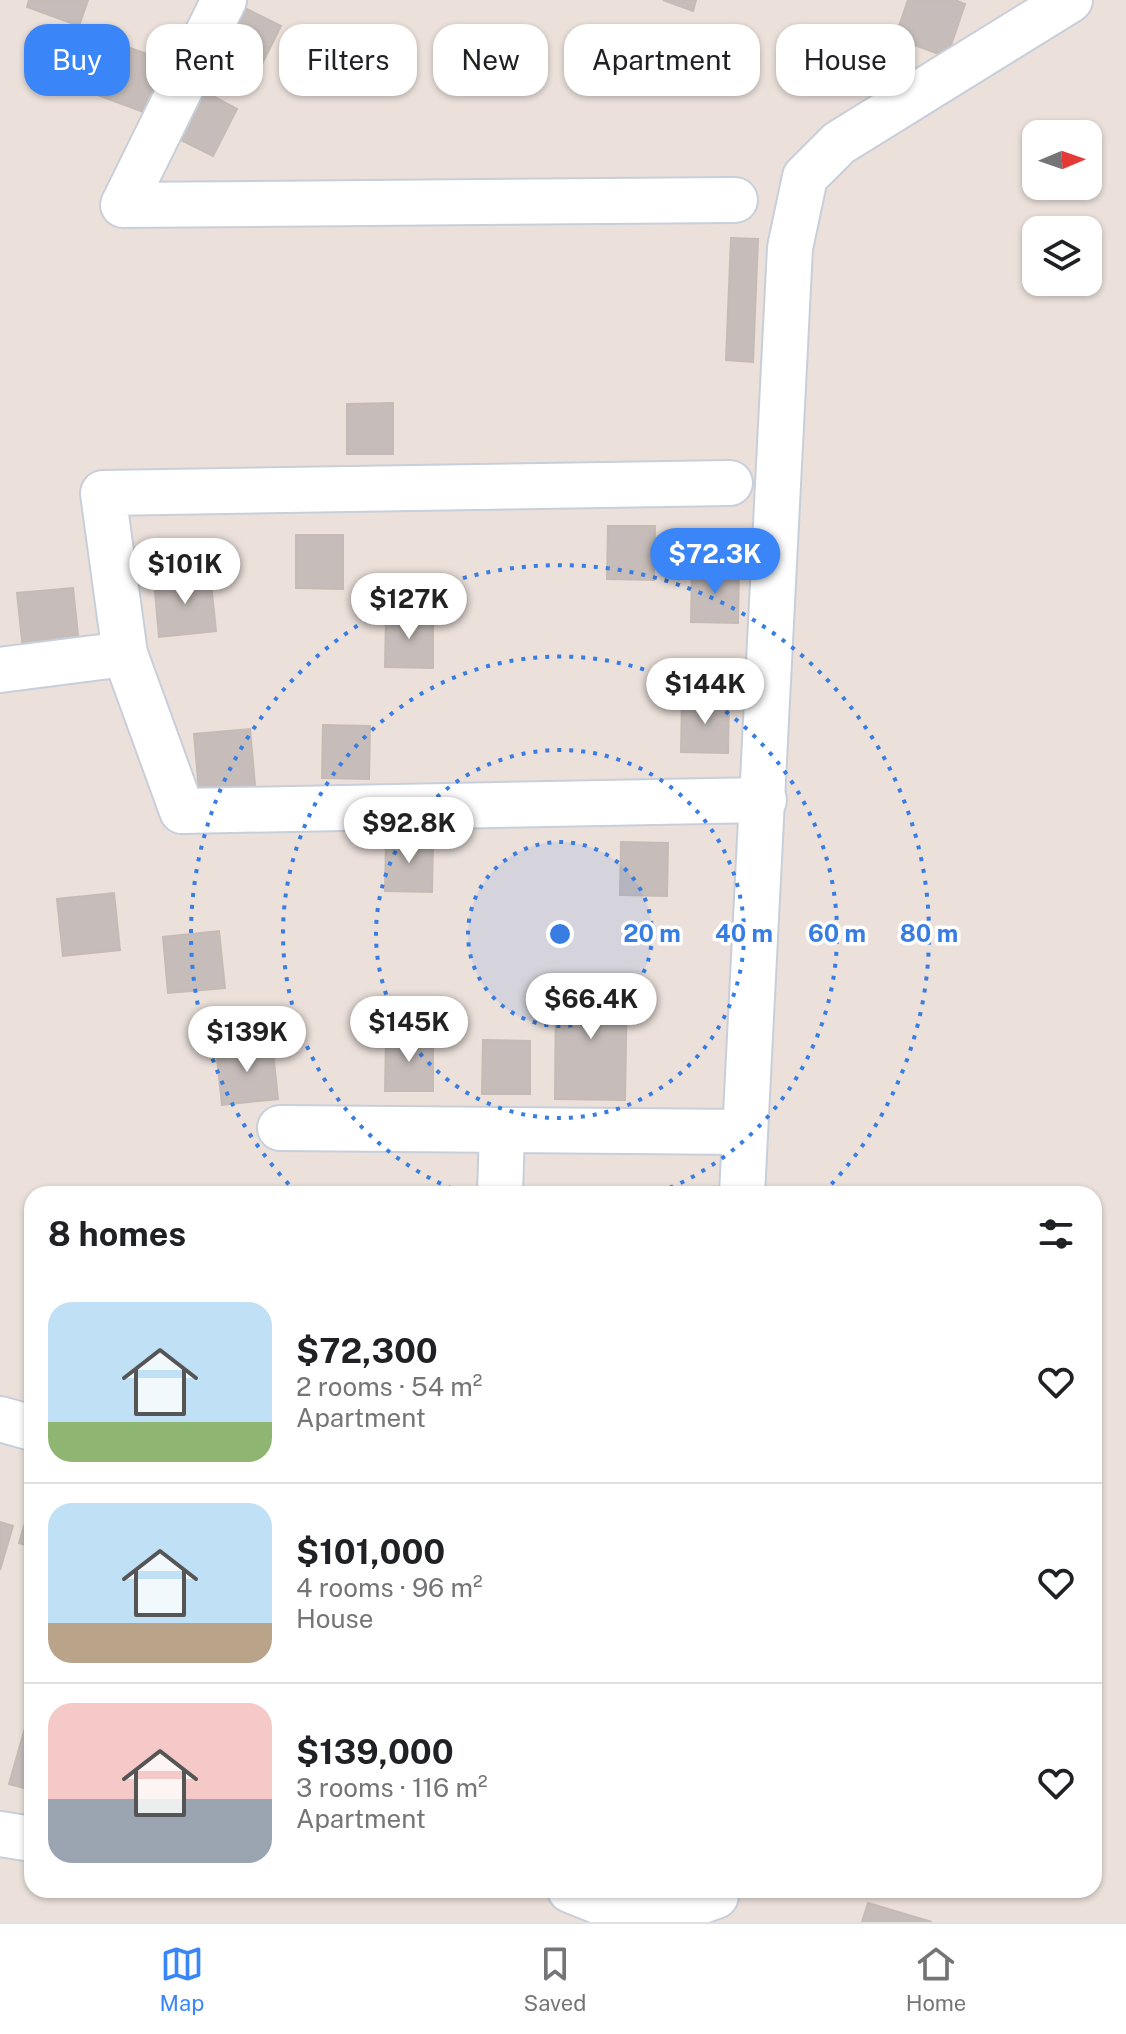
<!DOCTYPE html>
<meta charset="utf-8">
<style>
:root{--surface:#fff;--page:#f2f2f2;--text:#202124;--muted:#757577;--line:#e0e0e0;--accent:#3a86f8}
body{margin:0;font-family:"Public Sans",sans-serif;background:var(--page);color:var(--text);height:100vh;display:flex;flex-direction:column;font-size:30px;white-space:nowrap}
*{box-sizing:border-box;margin:0}
p{font-size:26px;color:var(--muted)}
.icon{flex:none;width:44px;height:44px;fill:none;stroke:currentColor;stroke-width:2;stroke-linecap:round;stroke-linejoin:round}
.map{position:relative;flex:1;overflow:hidden}
.side{position:absolute;left:24px;top:1186px;width:1078px;height:712px;display:flex;flex-direction:column;background:var(--surface);border-radius:24px;box-shadow:0 2px 6px #0004}
.side>*{flex:none}
.banner{position:absolute;left:24px;top:24px;width:1078px;height:72px;display:flex;gap:16px}
.needle{width:52px;rotate:88deg}
.fabs{position:absolute;left:1022px;top:120px;display:grid;gap:16px}
.fabs a{display:grid;place-items:center;width:80px;height:80px;border-radius:16px;background:var(--surface);box-shadow:0 2px 6px #0004;font-size:40px}
.price{position:absolute;translate:-50% -68px;padding:0 18px;border-radius:28px;background:#fff;color:#222;font-size:26px;line-height:52px;filter:drop-shadow(0 2px 4px #0008)}
.price::after{content:'';position:absolute;left:50%;top:48px;width:24px;height:18px;margin-left:-12px;background:inherit;clip-path:polygon(0 0,100% 0,50% 100%)}
.price.on{background:var(--accent);color:#fff}
ul{padding:0;list-style:none}
li{display:flex;align-items:center;gap:24px;height:200px;padding:0 24px}
li+li{border-top:2px solid var(--line)}
li span{display:grid;place-items:center;flex:none;width:224px;height:160px;border-radius:24px;color:#555}
li>.icon{margin-inline-start:auto}
span .icon{width:96px;height:96px;fill:#fffc;stroke-width:1}
li b{font-size:34px}
h2{display:flex;justify-content:space-between;align-items:center;height:96px;padding:0 24px;font-size:34px}
.chip{padding:0 28px;border-radius:24px;background:var(--surface);box-shadow:0 2px 6px #0004;font-size:28px;line-height:72px}
.chip.on{background:var(--accent);color:#fff}
.dock{display:flex;justify-content:space-around;align-items:center;height:112px;border-top:2px solid var(--line);background:var(--surface);font-size:22px;color:var(--muted)}
.dock a{display:grid;justify-items:center;gap:4px}
.dock .on{color:var(--accent)}
.map>svg:first-child{display:block}
.building{fill:#c6bdba;stroke:#c6bbb4;stroke-width:2}
.lines{fill:none;stroke-linecap:round;stroke-linejoin:round}
.minor-casing{stroke:#c8cfda;stroke-width:48}
.minor{stroke:#fff;stroke-width:44}
.ring{fill:none;stroke:#387de3;stroke-width:4;stroke-dasharray:4 8}
.centre{fill:#387de3;stroke:#fff;stroke-width:4}
.ring-label{font-size:24px;text-anchor:middle;font-weight:bold;fill:#387de3;stroke:#fff;stroke-width:7;stroke-linejoin:round;paint-order:stroke}
</style>
<div class="map">
<svg width="1126" height="1922" viewBox="0 0 1126 1922">
<rect width="100%" height="100%" fill="#ebe0da"/>
<!-- building -->
<g class="building">
<polygon points="29,0 88,0 79,26 27,7"/>
<polygon points="663,0 696,0 693,11"/>
<polygon points="908,0 955,0 965,4 947,57 895,38"/>
<polygon points="239,5 281,26 257,74 215,52"/>
<polygon points="116,43 167,61 149,114 97,95"/>
<polygon points="196,87 237,109 213,156 171,135"/>
<polygon points="731,238 758,239 753,362 726,360"/>
<polygon points="393,403 393,454 347,454 347,404"/>
<polygon points="608,526 655,526 654,580 607,579"/>
<polygon points="296,535 343,535 343,589 296,588"/>
<polygon points="692,569 739,569 738,623 691,622"/>
<polygon points="210,574 216,631 159,637 154,580"/>
<polygon points="73,588 79,644 23,650 17,593"/>
<polygon points="386,614 433,615 433,668 385,667"/>
<polygon points="682,699 729,699 728,753 681,752"/>
<polygon points="323,725 370,726 369,779 322,778"/>
<polygon points="250,729 255,785 199,791 194,734"/>
<polygon points="386,838 433,839 432,892 385,891"/>
<polygon points="621,842 668,843 667,896 620,895"/>
<polygon points="114,893 120,950 63,956 57,899"/>
<polygon points="219,931 225,988 168,993 163,937"/>
<polygon points="556,983 627,984 625,1100 555,1099"/>
<polygon points="386,1037 433,1038 433,1091 385,1091"/>
<polygon points="483,1040 530,1041 530,1094 482,1094"/>
<polygon points="272,1042 278,1099 222,1105 216,1048"/>
<polygon points="32,1499 32,1547 19,1543"/>
<polygon points="0,1522 13,1526 0,1570"/>
<polygon points="27,1721 32,1723 32,1790 9,1784"/>
<polygon points="868,1903 932,1922 862,1922"/>
</g>
<g class="lines">
<!-- minor casing -->
<g class="minor-casing">
<g id="minor">
<polyline points="224,0 123,205 735,200"/>
<polyline points="730,483 103,493 125,654 182,811 764,800"/>
<polyline points="0,670 125,654"/>
<polyline points="280,1128 745,1132"/>
<polyline points="500,1194 502,1130"/>
<polyline points="742,1194 790,248 805,177 839,143 1070,0"/>
<polyline points="0,1419 32,1428"/>
<polyline points="0,1834 32,1839"/>
<polyline points="570,1890 647,1921 716,1896"/>
</g>
</g>
<!-- minor -->
<use href="#minor" class="minor"/>
</g>
<!-- distance rings -->
<circle cx="560" cy="934" r="92" fill="#387de3" fill-opacity=".12"/>
<g class="ring">
<circle cx="560" cy="934" r="92"/>
<circle cx="560" cy="934" r="184"/>
<path d="M463 1193A277 277 0 1 1 657 1193"/>
<path d="M297 1193A369 369 0 1 1 823 1193"/>
</g>
<circle cx="560" cy="934" r="12" class="centre"/>
<g class="ring-label">
<text x="652" y="942">20 m</text>
<text x="744" y="942">40 m</text>
<text x="837" y="942">60 m</text>
<text x="929" y="942">80 m</text>
</g>
</svg>
<div class="fabs">
<a><svg class="needle" viewBox="-14 -14 28 28"><path d="M0-13l5 13h-10z" fill="#e53935"/><path d="M0 13l5-13h-10z" fill="#757577"/></svg></a>
<a><svg class="icon" aria-label="layers" viewBox="0 0 24 24"><path d="M12 4l9 5-9 5-9-5zM3 14l9 5 9-5"/></svg></a>
</div>
<b class="price on" style="left:715px;top:596px">$72.3K</b>
<b class="price" style="left:185px;top:606px">$101K</b>
<b class="price" style="left:409px;top:641px">$127K</b>
<b class="price" style="left:705px;top:726px">$144K</b>
<b class="price" style="left:409px;top:865px">$92.8K</b>
<b class="price" style="left:591px;top:1041px">$66.4K</b>
<b class="price" style="left:409px;top:1064px">$145K</b>
<b class="price" style="left:247px;top:1074px">$139K</b>
<div class="banner">
<a class="chip on">Buy</a>
<a class="chip">Rent</a>
<a class="chip">Filters</a>
<a class="chip">New</a>
<a class="chip">Apartment</a>
<a class="chip">House</a>
</div>
<section class="side">
<h2>8 homes<svg class="icon" aria-label="filters" viewBox="0 0 24 24"><path d="M4 7h16M4 17h16"/><circle cx="9" cy="7" r="2"/><circle cx="15" cy="17" r="2"/></svg></h2>
<ul>
<li><span style="background:linear-gradient(#bfe0f5 75%,#8fb573 0)"><svg class="icon" aria-label="home" viewBox="0 0 24 24"><path d="M3 11l9-7 9 7M6 9v11h12V9"/></svg></span><div><b>$72,300</b><p>2 rooms · 54 m²</p><p>Apartment</p></div><svg class="icon" aria-label="heart" viewBox="0 0 24 24"><path d="M12 20l-8-8c-3-5 5-10 8-4 3-6 11-1 8 4z"/></svg></li>
<li><span style="background:linear-gradient(#bfe0f5 75%,#b9a48a 0)"><svg class="icon" aria-label="home" viewBox="0 0 24 24"><path d="M3 11l9-7 9 7M6 9v11h12V9"/></svg></span><div><b>$101,000</b><p>4 rooms · 96 m²</p><p>House</p></div><svg class="icon" aria-label="heart" viewBox="0 0 24 24"><path d="M12 20l-8-8c-3-5 5-10 8-4 3-6 11-1 8 4z"/></svg></li>
<li><span style="background:linear-gradient(#f6c9c9 60%,#9aa5b1 0)"><svg class="icon" aria-label="home" viewBox="0 0 24 24"><path d="M3 11l9-7 9 7M6 9v11h12V9"/></svg></span><div><b>$139,000</b><p>3 rooms · 116 m²</p><p>Apartment</p></div><svg class="icon" aria-label="heart" viewBox="0 0 24 24"><path d="M12 20l-8-8c-3-5 5-10 8-4 3-6 11-1 8 4z"/></svg></li>
</ul>
</section>
</div>
<nav class="dock">
<a class="on"><svg class="icon" aria-label="map" viewBox="0 0 24 24"><path d="M3 6l6-2 6 2 6-2v14l-6 2-6-2-6 2zM9 4v14M15 6v14"/></svg>Map</a>
<a><svg class="icon" aria-label="saved" viewBox="0 0 24 24"><path d="M7 4h10v16l-5-4-5 4z"/></svg>Saved</a>
<a><svg class="icon" aria-label="home" viewBox="0 0 24 24"><path d="M3 11l9-7 9 7M6 9v11h12V9"/></svg>Home</a>
</nav>
